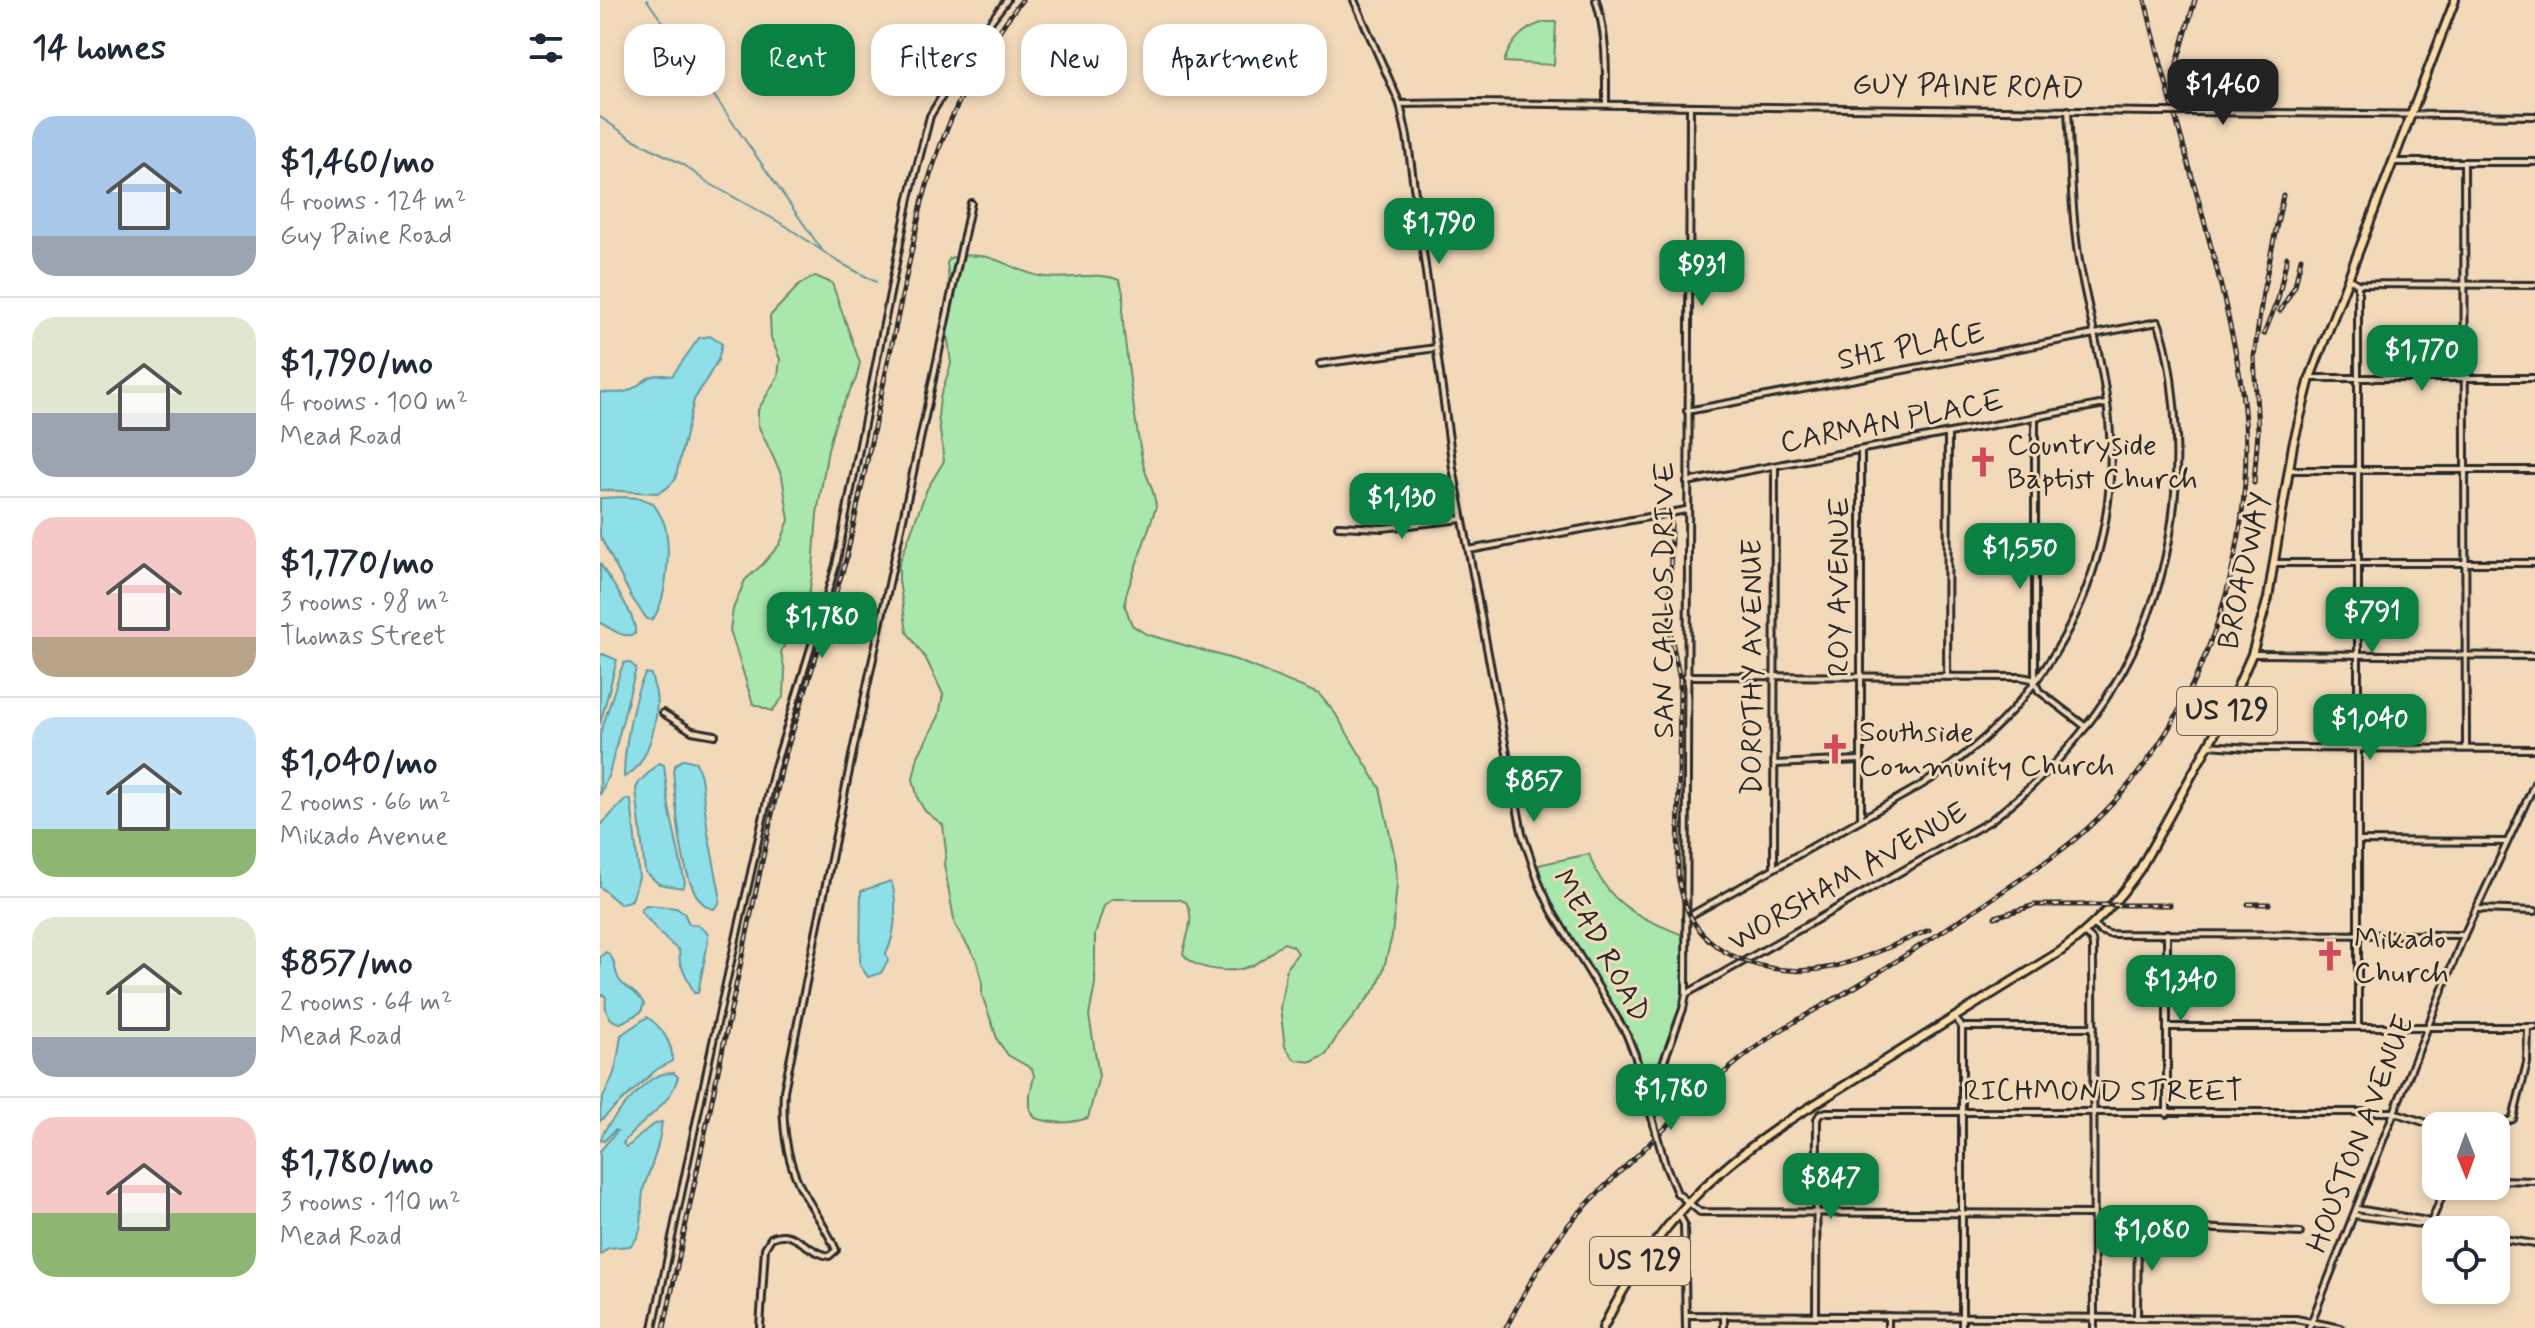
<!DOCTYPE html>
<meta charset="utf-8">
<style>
:root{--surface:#fff;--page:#f6f6f7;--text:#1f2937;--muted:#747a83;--line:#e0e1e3;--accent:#0b8043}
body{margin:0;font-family:Mynerve,sans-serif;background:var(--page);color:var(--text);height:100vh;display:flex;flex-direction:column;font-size:30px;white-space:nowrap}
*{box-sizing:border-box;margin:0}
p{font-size:26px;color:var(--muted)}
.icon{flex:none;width:44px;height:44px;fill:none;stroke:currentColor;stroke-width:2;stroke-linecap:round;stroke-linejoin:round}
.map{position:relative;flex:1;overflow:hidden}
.sheet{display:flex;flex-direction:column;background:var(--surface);width:600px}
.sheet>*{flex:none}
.banner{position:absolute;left:24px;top:24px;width:760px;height:72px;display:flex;gap:16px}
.needle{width:52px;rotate:179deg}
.controls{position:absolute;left:1822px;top:1112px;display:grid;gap:16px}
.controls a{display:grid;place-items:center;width:88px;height:88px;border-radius:16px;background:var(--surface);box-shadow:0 4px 12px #0003;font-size:40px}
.price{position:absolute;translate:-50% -68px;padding:0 18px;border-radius:16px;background:var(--accent);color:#fff;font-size:26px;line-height:52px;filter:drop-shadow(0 2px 4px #0008)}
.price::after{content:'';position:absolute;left:50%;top:48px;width:24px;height:18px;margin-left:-12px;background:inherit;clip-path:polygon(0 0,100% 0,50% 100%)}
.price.on{background:#222;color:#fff}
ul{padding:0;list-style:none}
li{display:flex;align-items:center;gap:24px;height:200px;padding:0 32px}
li+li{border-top:2px solid var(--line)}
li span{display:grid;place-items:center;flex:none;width:224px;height:160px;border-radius:24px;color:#555}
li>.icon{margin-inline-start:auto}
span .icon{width:96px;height:96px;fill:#fffc;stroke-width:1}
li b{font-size:34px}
h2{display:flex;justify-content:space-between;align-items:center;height:96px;padding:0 32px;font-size:34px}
.tag{padding:0 28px;border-radius:24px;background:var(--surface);box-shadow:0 4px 12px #0003;font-size:28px;line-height:72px}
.tag.on{background:var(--accent);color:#fff}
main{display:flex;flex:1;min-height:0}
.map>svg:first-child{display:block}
.green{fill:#a9e7ad;stroke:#6a896c;stroke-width:2}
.water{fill:#8edfe7;stroke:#66979c;stroke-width:2}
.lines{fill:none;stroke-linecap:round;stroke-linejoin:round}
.stream{stroke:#66979c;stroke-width:2}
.minor-casing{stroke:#2b2b2b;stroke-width:10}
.major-casing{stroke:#2b2b2b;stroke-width:12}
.minor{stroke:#f2d9ba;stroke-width:4}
.major{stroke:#faddab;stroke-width:6}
.rail-casing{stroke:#2b2b2b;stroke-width:5}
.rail{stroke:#f2d9ba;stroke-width:2;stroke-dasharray:6;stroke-linecap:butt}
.minor-bridge-casing{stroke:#2b2b2b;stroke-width:10;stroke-linecap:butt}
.minor-bridge{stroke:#f2d9ba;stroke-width:4}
.labels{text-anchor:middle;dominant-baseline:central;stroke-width:6;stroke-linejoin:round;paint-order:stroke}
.shield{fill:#f2d9ba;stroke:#675f56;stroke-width:2}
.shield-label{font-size:28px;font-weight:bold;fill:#2b2b2b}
.street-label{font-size:30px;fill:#2b2b2b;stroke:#f2d9ba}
.poi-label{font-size:30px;fill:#2b2b2b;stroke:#f2d9ba;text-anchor:start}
</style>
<main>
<section class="sheet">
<h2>14 homes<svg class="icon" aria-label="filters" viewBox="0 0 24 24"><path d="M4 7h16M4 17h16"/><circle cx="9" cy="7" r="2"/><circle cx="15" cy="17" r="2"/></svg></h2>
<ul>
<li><span style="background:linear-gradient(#a9c7e8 75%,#9aa5b1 0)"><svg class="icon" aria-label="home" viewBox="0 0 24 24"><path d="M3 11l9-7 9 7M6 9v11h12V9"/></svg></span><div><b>$1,460/mo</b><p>4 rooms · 124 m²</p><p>Guy Paine Road</p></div></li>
<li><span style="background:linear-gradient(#dfe7d0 60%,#9aa5b1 0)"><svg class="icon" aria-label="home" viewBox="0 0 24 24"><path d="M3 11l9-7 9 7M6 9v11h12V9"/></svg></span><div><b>$1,790/mo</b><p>4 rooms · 100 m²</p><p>Mead Road</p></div></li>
<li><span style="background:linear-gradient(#f6c9c9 75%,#b9a48a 0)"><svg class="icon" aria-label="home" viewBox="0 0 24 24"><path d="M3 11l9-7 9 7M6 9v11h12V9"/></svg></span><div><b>$1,770/mo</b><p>3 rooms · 98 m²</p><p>Thomas Street</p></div></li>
<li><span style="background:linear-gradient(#bfe0f5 70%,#8fb573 0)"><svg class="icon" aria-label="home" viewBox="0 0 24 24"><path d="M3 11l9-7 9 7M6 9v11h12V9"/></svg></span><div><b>$1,040/mo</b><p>2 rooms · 66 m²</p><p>Mikado Avenue</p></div></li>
<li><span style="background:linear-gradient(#dfe7d0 75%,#9aa5b1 0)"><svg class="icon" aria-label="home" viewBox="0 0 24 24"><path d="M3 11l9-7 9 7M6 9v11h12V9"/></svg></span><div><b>$857/mo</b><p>2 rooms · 64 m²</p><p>Mead Road</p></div></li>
<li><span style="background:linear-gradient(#f6c9c9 60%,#8fb573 0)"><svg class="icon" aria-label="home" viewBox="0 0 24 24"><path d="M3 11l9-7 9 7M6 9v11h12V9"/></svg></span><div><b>$1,780/mo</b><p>3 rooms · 110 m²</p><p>Mead Road</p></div></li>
</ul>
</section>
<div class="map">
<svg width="1935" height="1328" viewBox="0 0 1935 1328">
<rect width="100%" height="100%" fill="#f2d9ba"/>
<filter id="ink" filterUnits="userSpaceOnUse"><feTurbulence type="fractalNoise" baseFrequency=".0125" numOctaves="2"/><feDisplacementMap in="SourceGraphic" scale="16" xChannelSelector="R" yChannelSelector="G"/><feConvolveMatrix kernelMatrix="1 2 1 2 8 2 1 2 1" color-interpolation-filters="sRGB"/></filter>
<g filter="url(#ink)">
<!-- green -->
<g class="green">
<path d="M945 22H956L954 65 904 62C910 42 924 27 945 22Z"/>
<path d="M363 255C371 256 379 255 387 257 408 262 424 275 446 277 471 281 495 270 519 280 526 293 522 308 523 323 528 368 534 414 542 459 545 476 555 490 556 507L526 595 525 606 532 625 546 634 636 660 719 694 735 713 780 788 796 863 797 884 792 936 783 971 777 987 736 1038 726 1055 712 1062 695 1060 685 1047 680 1008 687 967 698 953 693 946 684 943C673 950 663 961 651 966 631 974 596 971 583 954 586 936 596 919 586 902L578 899H513L504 906 495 935V984L489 1016 499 1076 488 1118C468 1124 455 1124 435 1118L430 1109V1094L434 1076 432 1069 408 1055 398 1041 382 995V982L376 959 355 925 344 864 346 852 343 825 325 811 318 799 313 779 318 756 339 716 343 694 326 659 307 632 299 581V564L327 489 344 461 338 416 340 398 351 364 346 324 349 281 347 263 350 258Z"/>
<polygon points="215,276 232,283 260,363 256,379 237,417 228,449 217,514 213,569 207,608 200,625 189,634 181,652 185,672 184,696 172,711 153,704 130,630 133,609 145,580 162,565 180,544 189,520 182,476 158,425 158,410 178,376 180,359 171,338 170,316 200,284"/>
<path d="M989 854C1006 904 1038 917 1085 936 1085 956 1087 979 1084 999 1080 1024 1068 1068 1044 1080L1037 1045 964 928 945 889 938 865Z"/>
</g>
<!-- water -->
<g class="water">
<path d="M110 336 122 344 118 360 94 400 75 480 66 489 57 493 0 490V392C9 393 19 394 28 391 49 382 43 372 72 376L99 338Z"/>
<path d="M22 497 40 498 53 503C57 510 63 518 65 526 71 549 67 602 52 620L47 619 32 598 0 536V498Z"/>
<path d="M0 563C9 580 38 616 35 634 22 639 11 628 0 623Z"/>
<polygon points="3,654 17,660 0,724 0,655"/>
<polygon points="29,662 36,668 9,774 0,795 0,735 20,672 24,663"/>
<path d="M46 673 51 674C52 681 55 687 56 694 60 717 48 767 24 777 24 752 33 692 46 673Z"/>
<path d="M84 759 96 762 101 777 108 833 120 894 119 904 114 909C79 905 76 797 73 770L76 764Z"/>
<polygon points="59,763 64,765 69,807 85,883 82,888 59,884 45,872 36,789 39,782"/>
<polygon points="26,799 31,800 39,877 32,900 20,904 0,887 0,826"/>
<path d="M291 881C298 899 296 936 286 953L288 961 281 973 268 977 260 965 261 891Z"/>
<path d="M46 905 76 908 84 913 89 924 97 925 108 933V942L98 993H94L80 963 79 950C62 939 55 926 41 912V909Z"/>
<path d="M6 952C17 959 13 971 20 981 27 990 36 990 44 1004L41 1012 21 1023C8 1022 4 1009 6 998L4 995H0V957Z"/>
<path d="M47 1017C61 1026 74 1045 72 1061L56 1070 0 1121C0 1093 6 1096 14 1073 18 1060 19 1048 21 1035Z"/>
<path d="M74 1073 78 1077C69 1108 41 1119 23 1143L26 1147C38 1141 48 1123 62 1122 59 1148 53 1161 45 1184 37 1204 49 1230 30 1246L8 1248 0 1255V1151L17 1131 15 1130 4 1141 1 1140C1 1128 43 1084 55 1077 60 1074 67 1073 74 1073Z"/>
</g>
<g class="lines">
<!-- stream -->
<g class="stream">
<polyline points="47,0 222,250"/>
<polyline points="0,117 31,138 84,165 105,181 186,226 237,261 276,282"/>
</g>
<!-- minor casing -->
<g class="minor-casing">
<g id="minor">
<polyline points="754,0 800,104 807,136 853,468 922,833 939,883 952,911 1026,1033 1035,1055 1049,1107"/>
<path d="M996 0C1007 35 1006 68 1006 104"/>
<polyline points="800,104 873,103 1554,112"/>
<polyline points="1593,112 1935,116"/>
<polyline points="1793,162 1935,162"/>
<polyline points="1864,163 1866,748"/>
<polyline points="1748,278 1758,284 1935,285"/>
<polyline points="720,364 836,348"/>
<polyline points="1710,378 1935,378"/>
<polyline points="1435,418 1435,683 1439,691 1486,727"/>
<polyline points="1261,450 1261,819"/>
<polyline points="1689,470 1935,470"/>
<polyline points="1087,482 1505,404"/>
<polyline points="738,526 783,528 862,519"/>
<polyline points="869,550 1086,510"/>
<polyline points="1674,563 1935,563"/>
<polyline points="1652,654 1935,656"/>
<polyline points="1086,676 1421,677 1432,679 1435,683"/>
<polyline points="1347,677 1348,435"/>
<polyline points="63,713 92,731 115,735"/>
<polyline points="1608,745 1650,748 1935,749"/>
<polyline points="1175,764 1260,760"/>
<polyline points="1758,841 1907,842"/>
<polyline points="1174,868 1175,467"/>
<polyline points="1878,909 1935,911"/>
<path d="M1086 918 1318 787C1442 714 1519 579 1510 434 1507 379 1489 316 1479 261 1471 211 1471 160 1468 110"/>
<polyline points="1494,924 1500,931 1509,934 1864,935"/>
<polyline points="1484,933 1492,940 1493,946 1494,1328"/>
<polyline points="1567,933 1567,1114"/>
<path d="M1086 994 1390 821C1515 726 1582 594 1576 437 1575 404 1570 353 1558 322L1087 411"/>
<polyline points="1354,1017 1362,1027 1362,1328"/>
<polyline points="1362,1027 1494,1027"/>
<polyline points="1567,1027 1935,1027"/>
<polyline points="1758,1027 1758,284"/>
<polyline points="1042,1080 1062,1066 1083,1009 1086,994 1090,106"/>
<polyline points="1227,1112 1793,1112 1836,1126"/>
<polyline points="1839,1126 1864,1122 1906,1122 1913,1119 1927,1063 1928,1027"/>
<polyline points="1065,1164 1077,1193 1100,1212 1494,1214"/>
<polyline points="1896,1180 1935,1181"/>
<polyline points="1757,1209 1822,1220 1856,1230"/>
<polyline points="1079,1215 1084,1224 1086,1328"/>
<polyline points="1754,1215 1828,1225"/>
<polyline points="1830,1225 1846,1186"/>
<polyline points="1495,1229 1597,1228 1700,1233"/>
<polyline points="1896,1238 1935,1244"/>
<polyline points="1086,1315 1696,1319 1741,1328"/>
<polyline points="1124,1315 1124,1328"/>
<polyline points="1216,1316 1217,1119 1220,1114 1227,1112"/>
<polyline points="1537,1317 1538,1229"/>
<polyline points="53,1328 114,1037 174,770 236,565 309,198 330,116 377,39 407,0"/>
<path d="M160 1328 165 1248 171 1238C193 1226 207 1253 229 1256L236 1250C226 1227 210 1206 199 1184 185 1154 182 1123 184 1091L252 756 371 203"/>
<polyline points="1288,1328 1288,1316"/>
<polyline points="1709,1328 1864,935 1935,783"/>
</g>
</g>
<!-- major casing -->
<g class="major-casing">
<path id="major" d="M1003 1328C1049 1235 1107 1173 1194 1117L1461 951C1492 928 1518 901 1540 869L1626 713 1652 654 1668 598 1693 445 1710 378 1855 0"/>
</g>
<!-- minor -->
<use href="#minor" class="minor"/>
<!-- major -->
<use href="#major" class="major"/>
<!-- rail casing -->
<g class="rail-casing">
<g id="rail">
<polyline points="1579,99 1577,63 1595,0"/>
<polyline points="1680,311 1695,286 1701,258"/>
<polyline points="1664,334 1678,299 1687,257"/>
<polyline points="1654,483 1658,431 1654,357 1663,292 1683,195"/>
<path d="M1071 523 1070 631 1080 680 1078 875C1081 893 1086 912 1097 927 1127 966 1186 977 1232 967 1265 959 1298 943 1329 930"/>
<polyline points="1648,904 1669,904"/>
<polyline points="1395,917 1435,905 1570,905"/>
<path d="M64 1328 183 762 246 560 322 202C342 130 375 59 422 0"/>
<path d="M906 1328C924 1293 942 1259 966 1228 992 1196 1025 1168 1054 1139 1090 1104 1125 1069 1166 1040 1196 1019 1229 1003 1260 984 1305 956 1349 927 1393 898 1420 879 1449 861 1474 840 1592 742 1654 573 1645 422 1642 374 1631 329 1620 282 1597 188 1567 95 1545 0"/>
</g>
</g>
<!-- rail -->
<use href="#rail" class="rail"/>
<!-- minor-bridge casing -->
<g class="minor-bridge-casing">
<g id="minor-bridge">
<polyline points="1554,112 1593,112"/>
<polyline points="1049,1107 1065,1164"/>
</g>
</g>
<!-- minor-bridge -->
<use href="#minor-bridge" class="minor-bridge"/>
</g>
</g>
<!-- icons -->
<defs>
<g id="church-bare" transform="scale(2.4)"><path d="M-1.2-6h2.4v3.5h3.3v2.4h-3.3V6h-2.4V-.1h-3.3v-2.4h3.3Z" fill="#d1495b" stroke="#f2d9ba" stroke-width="2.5" paint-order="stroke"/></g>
</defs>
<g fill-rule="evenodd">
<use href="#church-bare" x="1383" y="462"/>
<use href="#church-bare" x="1235" y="749"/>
<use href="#church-bare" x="1730" y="956"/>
</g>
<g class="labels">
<!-- shield labels -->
<g class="shield">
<rect x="1577" y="687" width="100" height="48" rx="6"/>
<rect x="990" y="1237" width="100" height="48" rx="6"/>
</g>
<g class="shield-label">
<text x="1627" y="711">US 129</text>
<text x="1040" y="1261">US 129</text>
</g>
<!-- street labels -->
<g class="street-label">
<text transform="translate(1368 87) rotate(1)">GUY PAINE ROAD</text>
<text transform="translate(1311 347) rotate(-11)">SHI PLACE</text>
<text transform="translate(1292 422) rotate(-11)">CARMAN PLACE</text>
<text transform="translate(1645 571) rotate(-78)">BROADWAY</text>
<text transform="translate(1239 587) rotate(-90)">ROY AVENUE</text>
<text transform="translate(1064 600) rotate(-90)">SAN CARLOS DRIVE</text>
<text transform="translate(1152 667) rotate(-90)">DOROTHY AVENUE</text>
<text transform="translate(1248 877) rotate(-30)">WORSHAM AVENUE</text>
<text transform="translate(1001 946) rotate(61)">MEAD ROAD</text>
<text x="1503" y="1091">RICHMOND STREET</text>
<text transform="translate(1761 1134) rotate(-69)">HOUSTON AVENUE</text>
</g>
<!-- poi labels -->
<g class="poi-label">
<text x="1407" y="445">Countryside<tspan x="1407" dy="34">Baptist Church</tspan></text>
<text x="1259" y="732">Southside<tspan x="1259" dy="34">Community Church</tspan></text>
<text x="1754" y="939">Mikado<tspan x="1754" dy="34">Church</tspan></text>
</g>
</g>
</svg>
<div class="controls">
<a><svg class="needle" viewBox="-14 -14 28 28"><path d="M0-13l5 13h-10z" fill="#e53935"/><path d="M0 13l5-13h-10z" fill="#747a83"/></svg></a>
<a><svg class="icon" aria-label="locate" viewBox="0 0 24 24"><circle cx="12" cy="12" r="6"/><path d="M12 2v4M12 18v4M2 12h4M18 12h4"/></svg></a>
</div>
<b class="price on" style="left:1623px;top:127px">$1,460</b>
<b class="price" style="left:839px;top:266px">$1,790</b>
<b class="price" style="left:1102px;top:308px">$931</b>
<b class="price" style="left:1822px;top:393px">$1,770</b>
<b class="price" style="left:802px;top:541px">$1,130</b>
<b class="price" style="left:1420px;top:591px">$1,550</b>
<b class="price" style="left:1772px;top:655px">$791</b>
<b class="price" style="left:222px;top:660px">$1,780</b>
<b class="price" style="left:1770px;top:762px">$1,040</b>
<b class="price" style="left:934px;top:824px">$857</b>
<b class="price" style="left:1581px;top:1023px">$1,340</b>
<b class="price" style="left:1071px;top:1132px">$1,780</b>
<b class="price" style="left:1231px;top:1221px">$847</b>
<b class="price" style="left:1552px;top:1273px">$1,080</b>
<div class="banner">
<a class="tag">Buy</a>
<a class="tag on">Rent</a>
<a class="tag">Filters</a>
<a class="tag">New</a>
<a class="tag">Apartment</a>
</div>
</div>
</main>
